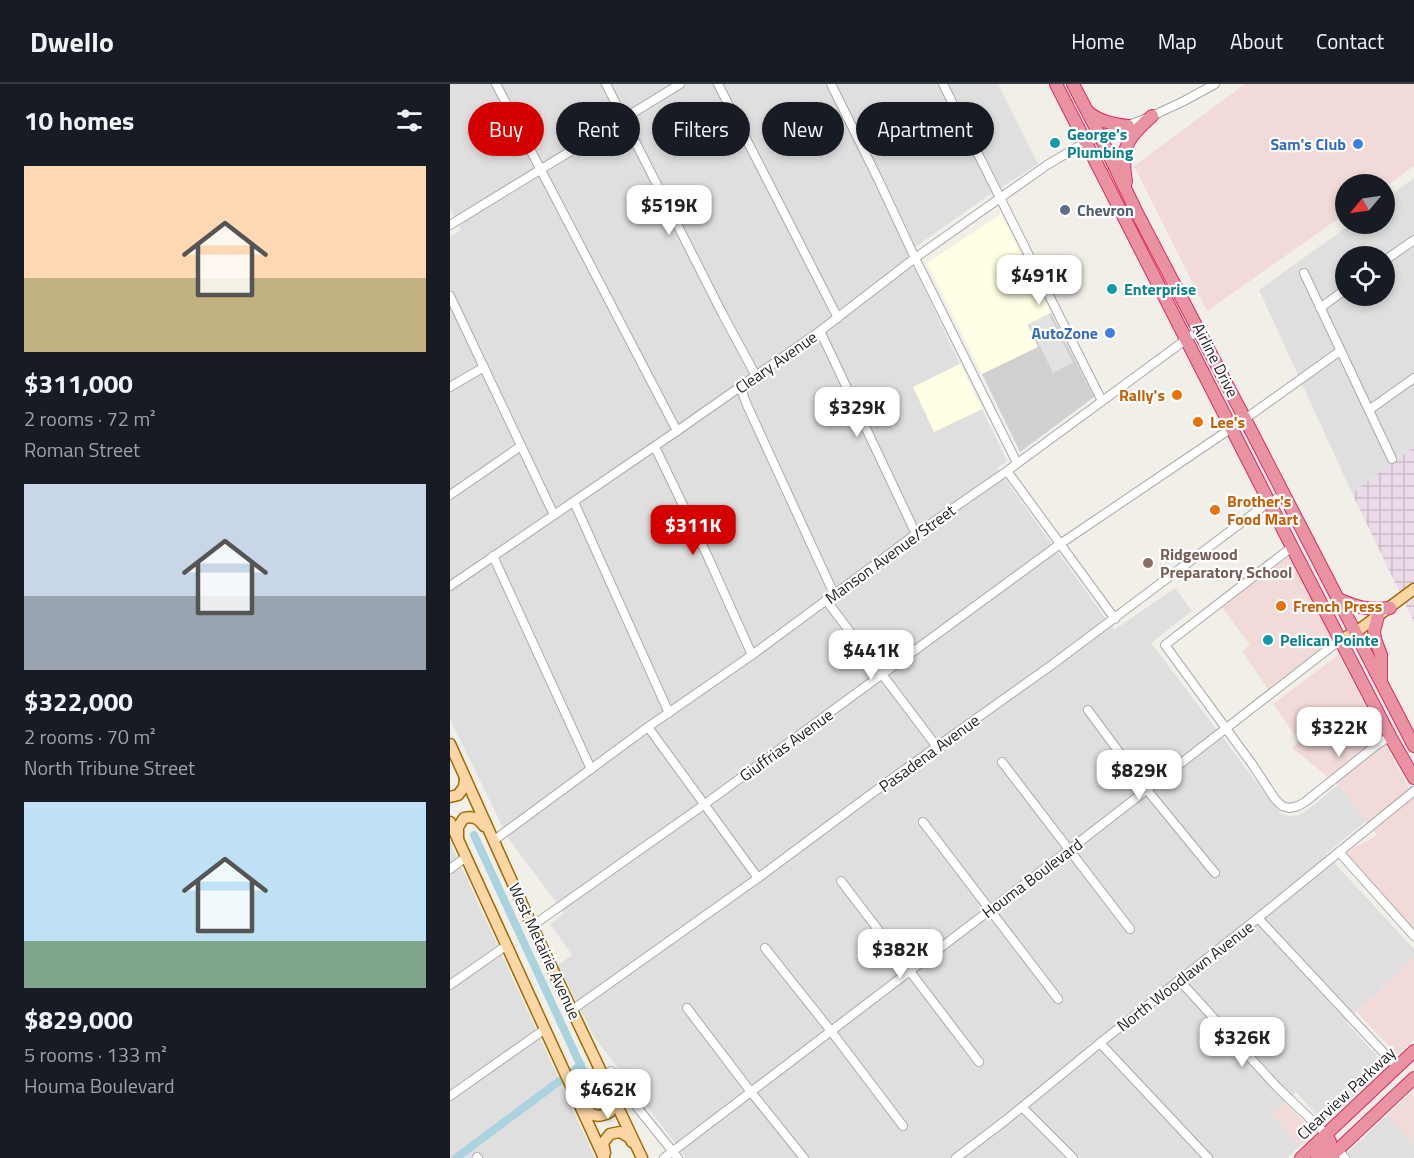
<!DOCTYPE html>
<meta charset="utf-8">
<style>
:root{--surface:#171b24;--page:#20242c;--text:#f1f3f6;--muted:#9ea1a6;--line:#363941;--accent:#d40000}
body{margin:0;font-family:"Titillium Web",sans-serif;background:var(--page);color:var(--text);height:100vh;display:flex;flex-direction:column;font-size:22px;white-space:nowrap}
*{box-sizing:border-box;margin:0}
p{font-size:20px;color:var(--muted)}
.icon{flex:none;width:33px;height:33px;fill:none;stroke:currentColor;stroke-width:2;stroke-linecap:round;stroke-linejoin:round}
.map{position:relative;flex:1;overflow:hidden}
.drawer{display:flex;flex-direction:column;background:var(--surface);width:450px}
.drawer>*{flex:none}
.hud{position:absolute;left:18px;top:18px;width:570px;height:54px;display:flex;gap:12px}
.needle{width:39px;rotate:241deg}
.fabs{position:absolute;left:885px;top:90px;display:grid;gap:12px}
.fabs a{display:grid;place-items:center;width:60px;height:60px;border-radius:50%;background:var(--surface);box-shadow:0 3px 9px #0003;font-size:30px}
.price{position:absolute;translate:-50% -51px;padding:0 14px;border-radius:12px;background:#fff;color:#222;font-size:20px;line-height:39px;filter:drop-shadow(0 2px 3px #0008)}
.price::after{content:'';position:absolute;left:50%;top:36px;width:18px;height:14px;margin-left:-9px;background:inherit;clip-path:polygon(0 0,100% 0,50% 100%)}
.price.on{background:var(--accent);color:#fff}
ul{padding:0;list-style:none}
li{display:grid;align-content:center;gap:12px;height:318px;padding:0 24px}
li span{display:grid;place-items:center;height:186px;border-radius:0px;color:#555}
li>.icon{margin-inline-start:auto}
span .icon{width:108px;height:108px;fill:#fffc;stroke-width:1}
li b{font-size:26px}
h2{display:flex;justify-content:space-between;align-items:center;height:72px;padding:0 24px;font-size:26px}
.chip{padding:0 21px;border-radius:27px;background:var(--surface);box-shadow:0 3px 9px #0003;font-size:21px;line-height:54px}
.chip.on{background:var(--accent);color:#fff}
header{display:flex;align-items:center;gap:36px;box-sizing:border-box;height:84px;padding:0 30px;background:var(--surface);border-bottom:2px solid var(--line)}
header strong{font-size:28px}
nav{display:flex;gap:33px;margin-inline-start:auto;font-size:21px}
main{display:flex;flex:1;min-height:0}
.map>svg:first-child{display:block}
.residential{fill:#e0dfdf;fill-rule:evenodd}
.commercial{fill:#f2dad9}
.industrial{fill:url(#industrial-grid)}
.education{fill:#ffffe5}
.religious{fill:#d0d0d0}
.parking{fill:#e2e2e2}
.lines{fill:none;stroke-linecap:round;stroke-linejoin:round}
.canal{stroke:#aad3df;stroke-width:8}
.minor-casing{stroke:#a9a9a9;stroke-width:10}
.major-casing{stroke:#a06b00;stroke-width:13}
.highway-casing{stroke:#dc2a67;stroke-width:14}
.minor{stroke:#fff;stroke-width:8}
.major{stroke:#fcd6a4;stroke-width:10}
.highway{stroke:#e892a2;stroke-width:12}
.culture-dot{fill:#0f9aa8;stroke:#fff;stroke-width:2}
.shop-dot{fill:#3f7fe0;stroke:#fff;stroke-width:2}
.service-dot{fill:#5c6f8a;stroke:#fff;stroke-width:2}
.food-dot{fill:#e8710a;stroke:#fff;stroke-width:2}
.education-dot{fill:#8d6e63;stroke:#fff;stroke-width:2}
.labels{text-anchor:middle;dominant-baseline:central;stroke-width:4.5;stroke-linejoin:round;paint-order:stroke}
.culture-label{font-size:16px;font-weight:bold;fill:#0d838f;stroke:#fff;text-anchor:start}
.shop-label{font-size:16px;font-weight:bold;fill:#366cbe;stroke:#fff;text-anchor:end}
.service-label{font-size:16px;font-weight:bold;fill:#4e5e75;stroke:#fff;text-anchor:start}
.street-label{font-size:16px;fill:#222;stroke:#fff}
.food-label{font-size:16px;font-weight:bold;fill:#c56008;stroke:#fff;text-anchor:start}
.education-label{font-size:16px;font-weight:bold;fill:#785e54;stroke:#fff;text-anchor:start}
</style>
<header>
<strong>Dwello</strong>
<nav><a>Home</a><a>Map</a><a>About</a><a>Contact</a></nav>
</header>
<main>
<section class="drawer">
<h2>10 homes<svg class="icon" aria-label="filters" viewBox="0 0 24 24"><path d="M4 7h16M4 17h16"/><circle cx="9" cy="7" r="2"/><circle cx="15" cy="17" r="2"/></svg></h2>
<ul>
<li><span style="background:linear-gradient(#ffd9b3 60%,#c2b280 0)"><svg class="icon" aria-label="home" viewBox="0 0 24 24"><path d="M3 11l9-7 9 7M6 9v11h12V9"/></svg></span><div><b>$311,000</b><p>2 rooms · 72 m²</p><p>Roman Street</p></div></li>
<li><span style="background:linear-gradient(#c9d6e8 60%,#9aa5b1 0)"><svg class="icon" aria-label="home" viewBox="0 0 24 24"><path d="M3 11l9-7 9 7M6 9v11h12V9"/></svg></span><div><b>$322,000</b><p>2 rooms · 70 m²</p><p>North Tribune Street</p></div></li>
<li><span style="background:linear-gradient(#bfe0f5 75%,#7fa58c 0)"><svg class="icon" aria-label="home" viewBox="0 0 24 24"><path d="M3 11l9-7 9 7M6 9v11h12V9"/></svg></span><div><b>$829,000</b><p>5 rooms · 133 m²</p><p>Houma Boulevard</p></div></li>
</ul>
</section>
<div class="map">
<svg width="964" height="1074" viewBox="0 0 964 1074">
<defs>
<pattern id="industrial-grid" width="8" height="8" patternUnits="userSpaceOnUse" patternTransform="scale(1.5)"><rect width="8" height="8" fill="#ebdbe8"/><path d="M0 4h8M4 0v8" fill="none" stroke="#c9bcc7"/></pattern>
</defs>
<rect width="100%" height="100%" fill="#f2efe9"/>
<!-- residential -->
<g class="residential">
<polygon points="0,0 548,0 588,80 539,111 457,169 510,280 464,303 484,347 532,325 557,377 547,384 664,546 725,504 742,527 701,559 830,729 840,732 848,731 855,728 888,701 917,736 876,770 964,865 964,873 896,938 936,982 874,1039 846,1008 822,1030 850,1062 837,1074 233,1074 235,1072 144,953 108,881 122,871 100,840 114,829 58,754 0,635 0,153 11,146 0,124"/>
<path d="M964 94V363L902 409 809 206 901 140H934L935 115ZM896 172H934V212H896Z"/>
<polygon points="0,758 145,1074 0,1074"/>
<polygon points="938,1031 964,1060 964,1074 892,1074"/>
</g>
<!-- commercial -->
<g class="commercial">
<polygon points="795,0 964,0 964,82 935,103 934,100 896,100 895,130 757,227 684,82"/>
<polygon points="837,474 843,475 883,557 820,608 792,567 800,561 771,522"/>
<polygon points="888,571 964,714 964,848 895,770 897,768 927,751 888,701 842,664 849,657 823,620"/>
<polygon points="964,873 964,955 947,971 907,928"/>
<polygon points="961,1009 964,1012 964,1060 938,1031"/>
<polygon points="835,1018 864,1049 850,1062 822,1030"/>
</g>
<!-- industrial -->
<polygon class="industrial" points="964,363 964,538 902,409"/>
<!-- education -->
<g class="education">
<polygon points="551,130 601,229 578,241 588,263 532,290 477,179"/>
<polygon points="510,280 532,325 484,348 463,303"/>
</g>
<!-- religious -->
<polygon class="religious" points="601,229 644,313 570,368 532,290 588,263 578,241"/>
<!-- parking -->
<polygon class="parking" points="599,230 623,279 603,289 579,240"/>
<g class="lines">
<!-- canal -->
<g class="canal">
<polyline points="24,751 142,1006"/>
<polyline points="6,1074 131,981"/>
</g>
<!-- minor casing -->
<g class="minor-casing">
<g id="minor">
<polyline points="46,0 227,347"/>
<polyline points="156,0 272,229 306,292"/>
<polyline points="268,0 388,234"/>
<polyline points="381,0 429,97 465,174 567,379"/>
<polyline points="493,0 652,317"/>
<polyline points="0,141 230,0"/>
<polyline points="934,177 964,156"/>
<polyline points="854,189 942,375"/>
<polyline points="0,212 104,431"/>
<polyline points="870,224 896,205"/>
<polyline points="370,247 466,450"/>
<polyline points="0,303 34,283"/>
<polyline points="290,303 297,321 384,510"/>
<polyline points="919,326 964,294"/>
<polyline points="205,363 258,473 302,571"/>
<polyline points="557,387 665,535"/>
<polyline points="0,411 71,362"/>
<polyline points="124,418 219,629"/>
<polyline points="842,463 715,561 802,680 825,715 832,722 839,724 848,722 855,718 924,663 934,656 941,654"/>
<polyline points="43,472 141,685"/>
<polyline points="0,502 227,347 370,247 465,174 597,81 636,58 702,32 734,17 765,0"/>
<polyline points="376,516 487,663"/>
<polyline points="638,626 697,706 765,789"/>
<polyline points="198,643 308,794"/>
<polyline points="552,678 680,845"/>
<polyline points="473,738 608,915"/>
<polyline points="43,757 198,643 302,571 466,450 557,387 749,246"/>
<polyline points="889,768 964,852"/>
<polyline points="0,785 16,773"/>
<polyline points="391,797 529,978"/>
<polyline points="808,834 947,983"/>
<polyline points="82,842 255,720 610,460 795,335 890,267"/>
<polyline points="315,864 381,947 453,1042"/>
<polyline points="729,896 827,1003 876,1050"/>
<polyline points="0,901 57,861"/>
<polyline points="237,924 301,1008 354,1074"/>
<polyline points="122,926 308,794 440,696 603,580 819,418 835,411"/>
<polyline points="650,959 758,1074"/>
<polyline points="161,987 170,1002 228,1074"/>
<polyline points="0,1012 95,945"/>
<polyline points="572,1023 623,1074"/>
<polyline points="888,1066 895,1074"/>
<polyline points="27,1073 28,1074"/>
<polyline points="214,1074 619,766 890,556"/>
<polyline points="506,1074 556,1036 650,959 808,834 964,707"/>
</g>
</g>
<!-- major casing -->
<g class="major-casing">
<g id="major">
<polyline points="890,556 906,548 964,505"/>
<polyline points="0,660 82,842 192,1074"/>
<polyline points="0,713 8,711 14,703 15,695"/>
<polyline points="0,738 154,1074"/>
<path d="M8 756V743L14 734C23 732 28 734 34 742"/>
<path d="M132 1020C141 1032 147 1035 160 1028L162 1017 161 1012"/>
<polyline points="155,1069 153,1059 160,1050 170,1048 180,1054 182,1058"/>
</g>
</g>
<!-- highway casing -->
<g class="highway-casing">
<g id="highway">
<polyline points="606,0 842,463 941,654 964,694"/>
<polyline points="623,0 650,52 687,129 795,335 964,662"/>
<path d="M638 28C650 38 663 40 678 42"/>
<path d="M676 98C670 64 677 54 702 32"/>
<path d="M888 515C908 524 919 526 940 524"/>
<polyline points="928,532 924,547 925,555 931,571 931,597"/>
<polyline points="851,1074 964,967"/>
<polyline points="867,1074 879,1063 880,1058 876,1050"/>
<polyline points="879,1074 964,994"/>
</g>
</g>
<!-- minor -->
<use href="#minor" class="minor"/>
<!-- major -->
<use href="#major" class="major"/>
<!-- highway -->
<use href="#highway" class="highway"/>
</g>
<!-- markers -->
<g class="culture-dot">
<circle cx="605" cy="59" r="6"/>
<circle cx="662" cy="205" r="6"/>
<circle cx="818" cy="556" r="6"/>
</g>
<g class="shop-dot">
<circle cx="908" cy="60" r="6"/>
<circle cx="660" cy="249" r="6"/>
</g>
<circle class="service-dot" cx="615" cy="126" r="6"/>
<g class="food-dot">
<circle cx="727" cy="311" r="6"/>
<circle cx="748" cy="338" r="6"/>
<circle cx="765" cy="426" r="6"/>
<circle cx="831" cy="522" r="6"/>
</g>
<circle class="education-dot" cx="698" cy="479" r="6"/>
<g class="labels">
<!-- culture labels -->
<g class="culture-label">
<text x="617" y="50">George's<tspan x="617" dy="18">Plumbing</tspan></text>
<text x="674" y="205">Enterprise</text>
<text x="830" y="556">Pelican Pointe</text>
</g>
<!-- shop labels -->
<g class="shop-label">
<text x="896" y="60">Sam's Club</text>
<text x="648" y="249">AutoZone</text>
</g>
<!-- service labels -->
<g class="service-label">
<text x="627" y="126">Chevron</text>
</g>
<!-- street labels -->
<g class="street-label">
<text transform="translate(766 276) rotate(63)">Airline Drive</text>
<text transform="translate(326 278) rotate(-35)">Cleary Avenue</text>
<text transform="translate(440 470) rotate(-36)">Manson Avenue/Street</text>
<text transform="translate(336 661) rotate(-36)">Giuffrias Avenue</text>
<text transform="translate(479 669) rotate(-36)">Pasadena Avenue</text>
<text transform="translate(582 794) rotate(-37)">Houma Boulevard</text>
<text transform="translate(95 867) rotate(65)">West Metairie Avenue</text>
<text transform="translate(735 892) rotate(-38)">North Woodlawn Avenue</text>
<text transform="translate(896 1009) rotate(-43)">Clearview Parkway</text>
</g>
<!-- food labels -->
<g class="food-label">
<text x="715" y="311" text-anchor="end">Rally's</text>
<text x="760" y="338">Lee's</text>
<text x="777" y="417">Brother's<tspan x="777" dy="18">Food Mart</tspan></text>
<text x="843" y="522">French Press</text>
</g>
<!-- education labels -->
<g class="education-label">
<text x="710" y="470">Ridgewood<tspan x="710" dy="18">Preparatory School</tspan></text>
</g>
</g>
</svg>
<div class="fabs">
<a><svg class="needle" viewBox="-14 -14 28 28"><path d="M0-13l5 13h-10z" fill="#e53935"/><path d="M0 13l5-13h-10z" fill="#9ea1a6"/></svg></a>
<a><svg class="icon" aria-label="locate" viewBox="0 0 24 24"><circle cx="12" cy="12" r="6"/><path d="M12 2v4M12 18v4M2 12h4M18 12h4"/></svg></a>
</div>
<b class="price" style="left:219px;top:152px">$519K</b>
<b class="price" style="left:589px;top:222px">$491K</b>
<b class="price" style="left:407px;top:354px">$329K</b>
<b class="price on" style="left:243px;top:472px">$311K</b>
<b class="price" style="left:421px;top:597px">$441K</b>
<b class="price" style="left:889px;top:674px">$322K</b>
<b class="price" style="left:689px;top:717px">$829K</b>
<b class="price" style="left:450px;top:896px">$382K</b>
<b class="price" style="left:792px;top:984px">$326K</b>
<b class="price" style="left:158px;top:1036px">$462K</b>
<div class="hud">
<a class="chip on">Buy</a>
<a class="chip">Rent</a>
<a class="chip">Filters</a>
<a class="chip">New</a>
<a class="chip">Apartment</a>
</div>
</div>
</main>
